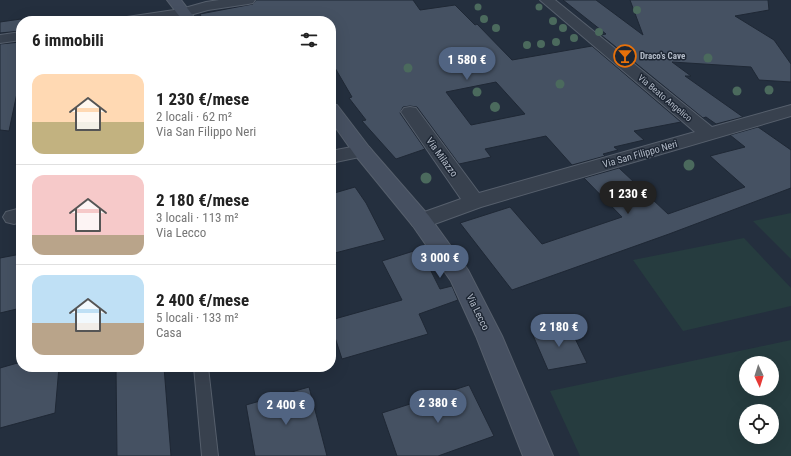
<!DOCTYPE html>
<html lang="it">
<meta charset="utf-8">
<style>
:root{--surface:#fff;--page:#f6f6f6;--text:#222;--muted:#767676;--line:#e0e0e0;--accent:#516482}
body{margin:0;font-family:"Roboto Condensed",sans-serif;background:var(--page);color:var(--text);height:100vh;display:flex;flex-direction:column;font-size:15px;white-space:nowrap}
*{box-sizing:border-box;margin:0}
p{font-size:13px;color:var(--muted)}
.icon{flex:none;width:22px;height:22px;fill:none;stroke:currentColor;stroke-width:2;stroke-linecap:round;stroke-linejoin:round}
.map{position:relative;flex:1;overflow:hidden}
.sheet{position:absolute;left:16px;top:16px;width:320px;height:356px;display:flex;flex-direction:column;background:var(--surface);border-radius:16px;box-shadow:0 4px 16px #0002}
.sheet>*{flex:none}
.needle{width:26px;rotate:176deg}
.buttons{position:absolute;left:739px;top:356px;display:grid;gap:8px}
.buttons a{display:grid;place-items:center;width:40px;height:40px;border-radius:50%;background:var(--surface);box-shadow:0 4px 16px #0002;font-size:20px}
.price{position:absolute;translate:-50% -34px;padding:0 9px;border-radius:14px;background:var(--accent);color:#fff;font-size:13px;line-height:26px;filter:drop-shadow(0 1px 2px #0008)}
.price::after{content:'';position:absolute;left:50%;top:24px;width:12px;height:9px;margin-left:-6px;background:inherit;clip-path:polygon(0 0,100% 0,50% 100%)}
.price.active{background:#222;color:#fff}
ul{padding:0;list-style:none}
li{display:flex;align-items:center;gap:12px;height:100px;padding:0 16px}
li+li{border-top:1px solid var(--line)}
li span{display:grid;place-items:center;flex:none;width:112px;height:80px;border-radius:12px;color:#555}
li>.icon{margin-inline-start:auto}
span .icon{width:48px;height:48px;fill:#fffc;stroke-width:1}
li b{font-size:17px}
h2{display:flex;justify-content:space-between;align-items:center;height:48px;padding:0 16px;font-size:17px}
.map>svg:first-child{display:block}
.green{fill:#263c3f;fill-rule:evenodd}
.building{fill:#455162;stroke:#1f2835;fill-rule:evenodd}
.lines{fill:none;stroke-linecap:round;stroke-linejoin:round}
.lane-casing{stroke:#565f6c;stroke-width:2}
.street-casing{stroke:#565f6c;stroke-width:2}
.secondary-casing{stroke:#565f6c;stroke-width:2}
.lane{fill:#38414e;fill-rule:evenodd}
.street{fill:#38414e;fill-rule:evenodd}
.secondary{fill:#465061;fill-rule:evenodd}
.tree{fill:#4b6a5d}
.labels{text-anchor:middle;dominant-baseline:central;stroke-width:3;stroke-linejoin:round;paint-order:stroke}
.far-poi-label{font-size:9px;font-weight:bold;fill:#b4bcc9;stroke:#1d2633;text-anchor:start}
.far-street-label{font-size:9px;fill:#b4bcc9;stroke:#1d2633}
.street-label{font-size:10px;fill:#b4bcc9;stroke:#1d2633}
</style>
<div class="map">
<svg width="791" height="456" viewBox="0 0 791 456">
<rect width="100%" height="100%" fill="#242f3e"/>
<!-- green -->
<g class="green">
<polygon points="791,213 791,259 753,221"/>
<polygon points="744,238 791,288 791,306 683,331 633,260"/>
<path d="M791 340V456H580L550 391ZM746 363H772V389H746ZM746 411H772V437H746Z"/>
</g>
<!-- building -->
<g class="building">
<path d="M256 0H413L420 10 455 5 475 25 477 24 512 60 592 46 681 122 634 131 644 140 614 147 618 150 603 154 605 156 572 165 546 136 485 149 491 157 459 164 417 107 410 106 403 107 400 113 425 149 396 159 362 121 366 120 349 98 352 97 331 61V21H203L200 14 253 4ZM496 82 525 114 471 125 446 92Z"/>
<polygon points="563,0 596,0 643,35 630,0 768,0 769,10 735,16 774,40 791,64 791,82 759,80 751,67 672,62 691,76 685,76 743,117 716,124 706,117 703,118 611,43 601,35 606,34"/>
<polygon points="21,19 21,31 0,33 0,22"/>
<polygon points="21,42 21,74 9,131 0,130 0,44"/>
<polygon points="758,127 791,150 791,188 669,234 512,290 460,223 510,207 542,244 622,217 584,178 619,168 668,214 745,187 710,156 745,147 730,135"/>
<polygon points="355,187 366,203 385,240 331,254 331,194"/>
<polygon points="420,249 440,289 452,286 458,300 419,314 428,334 342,359 331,325 331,320 402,300 382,261"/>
<polygon points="21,254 21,308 0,313 0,258"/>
<polygon points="569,326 587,363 548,370 532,333"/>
<polygon points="21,362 21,367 59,367 55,413 0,428 0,368"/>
<polygon points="116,367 164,367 171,456 117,456"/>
<polygon points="469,385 494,436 438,456 397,456 382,413"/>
<polygon points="309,387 327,456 255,456 246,405"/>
</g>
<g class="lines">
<!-- lane casing -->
<g class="lane-casing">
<polygon id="lane" points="194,367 208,367 218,456 202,456"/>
</g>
<!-- street casing -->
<g class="street-casing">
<g id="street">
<polygon points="219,0 255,0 253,3 248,4 208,10 183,17 157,21 120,21 122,18 127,17 181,9 206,2"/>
<polygon points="540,0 555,0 712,127 791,105 791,116 481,207 429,226 421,229 413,226 410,221 413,216 461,199 401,112 404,108 410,107 416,108 479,193 695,132"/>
<polygon points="21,32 21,40 0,43 0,35"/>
<polygon points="362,145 369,147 372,151 369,155 331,163 331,151"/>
<polygon points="21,208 21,222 14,224 6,222 3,217 6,212"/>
</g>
</g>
<!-- secondary casing -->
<g class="secondary-casing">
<g id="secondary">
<polygon points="167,0 181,0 197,21 183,21"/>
<polygon points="331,104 337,105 369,147 429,216 468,270 502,336 553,456 523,456 476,336 451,281 413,226 355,155 331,121"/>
</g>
</g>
<!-- lane -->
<use href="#lane" class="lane"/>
<!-- street -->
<use href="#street" class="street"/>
<!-- secondary -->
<use href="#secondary" class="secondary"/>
</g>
<!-- trees -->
<g class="tree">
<circle cx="478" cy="7" r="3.5"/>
<circle cx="539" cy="7" r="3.5"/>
<circle cx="637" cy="10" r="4"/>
<circle cx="484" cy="19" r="4"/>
<circle cx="553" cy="21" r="4"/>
<circle cx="496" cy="28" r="4"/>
<circle cx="563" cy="28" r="4"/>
<circle cx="599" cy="32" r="4"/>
<circle cx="574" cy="38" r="4"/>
<circle cx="556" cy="42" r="4"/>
<circle cx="541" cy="44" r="4"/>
<circle cx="527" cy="45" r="4"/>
<circle cx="708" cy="58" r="4.5"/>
<circle cx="408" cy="68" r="4.5"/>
<circle cx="560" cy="84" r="4.5"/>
<circle cx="769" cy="90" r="4.5"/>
<circle cx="737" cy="91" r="4.5"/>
<circle cx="477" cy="92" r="4.5"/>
<circle cx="495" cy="107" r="5"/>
<circle cx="689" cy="165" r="5.5"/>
<circle cx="426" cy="178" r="5.5"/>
</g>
<!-- icons -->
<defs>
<g id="bar-ring" transform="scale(1.15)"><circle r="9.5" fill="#1d2633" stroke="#e8710a" stroke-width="1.5"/><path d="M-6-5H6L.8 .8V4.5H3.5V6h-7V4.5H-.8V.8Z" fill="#e8710a"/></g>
</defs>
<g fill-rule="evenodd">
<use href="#bar-ring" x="625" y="56"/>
</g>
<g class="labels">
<!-- far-poi labels -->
<g class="far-poi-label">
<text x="640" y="56">Draco's Cave</text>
</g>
<!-- far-street labels -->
<g class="far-street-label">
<text transform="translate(665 98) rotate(40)">Via Beato Angelico</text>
</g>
<!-- street labels -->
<g class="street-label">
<text transform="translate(640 154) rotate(-16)">Via San Filippo Neri</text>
<text transform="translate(442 157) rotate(54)">Via Milazzo</text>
<text transform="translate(478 312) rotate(64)">Via Lecco</text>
</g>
</g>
</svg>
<div class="buttons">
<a><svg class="needle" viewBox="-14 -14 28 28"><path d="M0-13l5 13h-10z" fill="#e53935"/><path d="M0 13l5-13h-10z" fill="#767676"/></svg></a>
<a><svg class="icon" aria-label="locate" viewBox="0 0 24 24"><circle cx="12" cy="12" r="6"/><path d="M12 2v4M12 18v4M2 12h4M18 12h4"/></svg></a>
</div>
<b class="price" style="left:467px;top:81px">1 580 €</b>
<b class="price active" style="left:628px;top:215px">1 230 €</b>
<b class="price" style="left:440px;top:279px">3 000 €</b>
<b class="price" style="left:559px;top:348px">2 180 €</b>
<b class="price" style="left:438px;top:424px">2 380 €</b>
<b class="price" style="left:286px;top:426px">2 400 €</b>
<section class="sheet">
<h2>6 immobili<svg class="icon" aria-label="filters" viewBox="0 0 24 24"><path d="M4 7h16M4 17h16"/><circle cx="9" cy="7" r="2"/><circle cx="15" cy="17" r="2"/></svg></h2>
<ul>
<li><span style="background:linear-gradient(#ffd9b3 60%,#c2b280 0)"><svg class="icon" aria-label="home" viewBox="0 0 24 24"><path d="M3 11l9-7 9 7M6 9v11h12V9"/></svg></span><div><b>1 230 €/mese</b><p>2 locali · 62 m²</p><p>Via San Filippo Neri</p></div></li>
<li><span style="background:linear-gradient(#f6c9c9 75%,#b9a48a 0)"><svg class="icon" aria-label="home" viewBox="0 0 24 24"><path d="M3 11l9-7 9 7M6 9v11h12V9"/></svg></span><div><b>2 180 €/mese</b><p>3 locali · 113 m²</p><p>Via Lecco</p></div></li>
<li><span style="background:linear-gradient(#bfe0f5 60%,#b9a48a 0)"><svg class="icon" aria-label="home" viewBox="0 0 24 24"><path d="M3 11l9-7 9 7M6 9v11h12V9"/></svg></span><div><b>2 400 €/mese</b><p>5 locali · 133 m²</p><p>Casa</p></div></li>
</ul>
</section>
</div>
